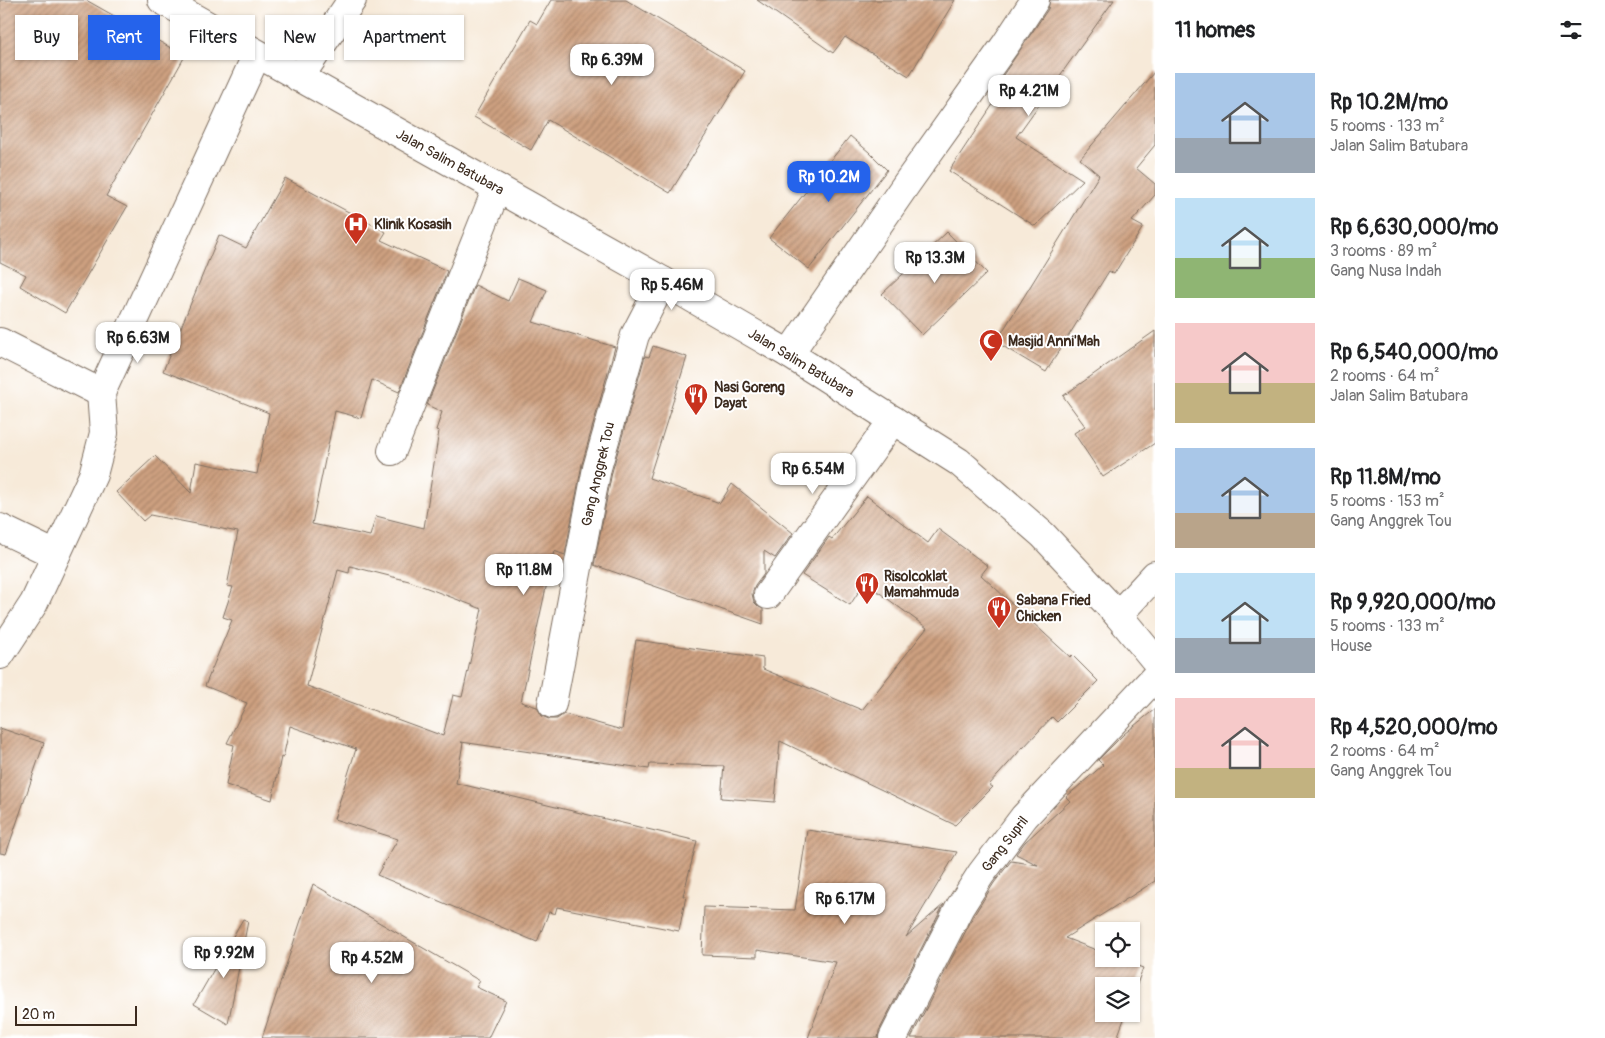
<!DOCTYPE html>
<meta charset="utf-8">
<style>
:root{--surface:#fff;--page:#f6f6f6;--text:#202124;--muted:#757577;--accent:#2563eb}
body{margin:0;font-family:Pangolin,sans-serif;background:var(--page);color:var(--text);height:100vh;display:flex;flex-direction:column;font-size:19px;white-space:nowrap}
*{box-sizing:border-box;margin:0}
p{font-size:16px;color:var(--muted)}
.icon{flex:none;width:28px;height:28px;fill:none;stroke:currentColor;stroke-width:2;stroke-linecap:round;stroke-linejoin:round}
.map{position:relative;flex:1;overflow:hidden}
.details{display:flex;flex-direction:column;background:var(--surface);width:450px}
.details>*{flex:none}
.top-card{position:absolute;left:15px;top:15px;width:475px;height:45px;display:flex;gap:10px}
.tools{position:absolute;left:1095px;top:922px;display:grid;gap:10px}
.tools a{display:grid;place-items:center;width:45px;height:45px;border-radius:0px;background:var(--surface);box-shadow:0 1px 4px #0004;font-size:25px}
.scale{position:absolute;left:15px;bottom:12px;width:122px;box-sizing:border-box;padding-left:5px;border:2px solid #3b2a1e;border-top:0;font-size:14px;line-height:18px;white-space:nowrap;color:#3b2a1e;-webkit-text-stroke:4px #fff;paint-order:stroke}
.price{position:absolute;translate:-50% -42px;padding:0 11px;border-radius:10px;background:#fff;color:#222;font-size:16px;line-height:32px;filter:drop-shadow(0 1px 2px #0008)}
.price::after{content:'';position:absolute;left:50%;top:30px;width:15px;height:11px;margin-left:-8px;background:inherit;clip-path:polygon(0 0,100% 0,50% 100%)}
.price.current{background:var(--accent);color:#fff}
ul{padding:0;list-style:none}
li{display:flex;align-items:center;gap:15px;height:125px;padding:0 20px}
li span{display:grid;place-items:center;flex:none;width:140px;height:100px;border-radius:0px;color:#555}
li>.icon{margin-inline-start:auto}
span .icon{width:60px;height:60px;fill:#fffc;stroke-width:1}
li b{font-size:21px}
h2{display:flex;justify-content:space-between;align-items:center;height:60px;padding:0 20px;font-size:21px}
.chip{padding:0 18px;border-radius:0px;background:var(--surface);box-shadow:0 1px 4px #0004;font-size:18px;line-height:45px}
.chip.current{background:var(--accent);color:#fff}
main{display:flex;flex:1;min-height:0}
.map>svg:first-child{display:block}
.building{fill:url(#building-hatch);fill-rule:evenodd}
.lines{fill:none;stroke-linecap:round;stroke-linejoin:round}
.minor-casing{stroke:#7d6d5f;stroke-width:30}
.minor{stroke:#fff;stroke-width:28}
.labels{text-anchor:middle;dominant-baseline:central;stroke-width:4;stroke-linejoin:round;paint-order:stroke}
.street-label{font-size:14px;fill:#3b2a1e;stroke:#fff}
.poi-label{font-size:14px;font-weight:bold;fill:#3b2a1e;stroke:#fff;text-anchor:start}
</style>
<main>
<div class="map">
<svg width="1155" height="1038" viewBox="0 0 1155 1038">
<defs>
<pattern id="building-hatch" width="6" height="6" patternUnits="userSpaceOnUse" patternTransform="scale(1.25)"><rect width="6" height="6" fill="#cda080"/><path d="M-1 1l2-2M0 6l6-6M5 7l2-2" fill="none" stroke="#a88368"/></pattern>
</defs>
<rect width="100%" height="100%" fill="#fff"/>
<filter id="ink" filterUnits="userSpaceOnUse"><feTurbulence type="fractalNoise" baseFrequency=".02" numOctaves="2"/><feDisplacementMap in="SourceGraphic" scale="10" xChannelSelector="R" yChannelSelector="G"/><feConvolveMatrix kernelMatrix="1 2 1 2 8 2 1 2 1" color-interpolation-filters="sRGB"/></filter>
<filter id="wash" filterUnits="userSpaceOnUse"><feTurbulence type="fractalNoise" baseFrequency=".0096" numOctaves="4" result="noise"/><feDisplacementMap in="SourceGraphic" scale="20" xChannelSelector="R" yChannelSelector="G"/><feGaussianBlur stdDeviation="1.12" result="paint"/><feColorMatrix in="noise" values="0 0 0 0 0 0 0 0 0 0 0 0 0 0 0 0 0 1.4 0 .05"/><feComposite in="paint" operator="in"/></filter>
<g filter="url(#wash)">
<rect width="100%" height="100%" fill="#f7ead9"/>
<g id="blocks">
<!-- building -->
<g class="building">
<polygon points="0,0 86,0 185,56 106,196 127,207 65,313 20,286 26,275 0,262"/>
<polygon points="551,0 626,0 745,71 670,193 548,120 531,150 474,117 530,20 537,24"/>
<polygon points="757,0 955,0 909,76 845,37 833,53"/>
<polygon points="1050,0 1114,0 1016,137 1083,180 1035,226 949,171 1007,83 1001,78 1048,9"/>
<polygon points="1155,71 1155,145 1136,168 1155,184 1155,195 1132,221 1143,227 1114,274 1109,271 1046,372 996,342 1099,175 1080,159"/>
<polygon points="850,136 869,152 887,170 809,269 769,238"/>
<path d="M285 178 386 232 381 240 447 271 399 392 372 380 361 418 335 411 312 524 370 536 376 516 424 528 439 431 436 430 442 412 427 405 475 285 508 301 518 278 547 290 533 322 615 347 582 464 565 555 554 551 521 702 537 707 542 716 549 719H557L564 714 622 730 636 640 763 658V669L862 710 927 628 865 582 850 605 802 575 829 537 832 539 867 496 928 543 938 529 988 566 981 575 1070 657 1072 655 1098 681 1057 722 1052 717 1023 748 1022 747 1017 754 989 785 993 787 955 825 780 741 775 802 721 798 724 766 650 764 649 769 461 742 463 743 456 783 697 841 683 896H686L679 931 557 907 555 914 549 912 537 942 377 875 398 839 334 819 356 749 290 726 283 758 281 757 272 800 226 785 234 745 227 743 247 703 205 686 232 620 223 617 233 587 227 586 238 532 150 515 143 521 116 492 155 456 191 493 196 462 257 474 269 413 163 371 219 235 246 248ZM350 566 409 581 482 609 462 697 453 695 443 736 307 686 338 570 349 573Z"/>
<polygon points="947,232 987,273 922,335 882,294"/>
<polygon points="1155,331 1155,443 1103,477 1074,433 1085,426 1063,396"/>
<polygon points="653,346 687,357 649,478 720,503 732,484 793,533 775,558 764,551 764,574 755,586 752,594 754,602 759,607 763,609 763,624 594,565 612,472 645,356 649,357"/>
<polygon points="1155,709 1155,881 1065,938 1104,953 1104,959 1119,959 1143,968 1131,1000 1131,986 1104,986 1104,1014 1126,1014 1117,1038 911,1038 974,915 994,883 1011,861 1038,865 1016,854 1025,842 1070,801 1066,797 1103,765 1098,760 1124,734"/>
<polygon points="0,728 44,743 6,854 0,853"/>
<polygon points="807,830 957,852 906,937 944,904 879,1031 878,1038 808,1038 836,962 757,950 757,957 702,955 704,907 795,910"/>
<polygon points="313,884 480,981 476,987 506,1001 488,1038 262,1038"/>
<polygon points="243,919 248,921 228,1024 194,1004"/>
</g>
</g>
</g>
<g filter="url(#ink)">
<use href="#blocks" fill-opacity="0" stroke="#7d6d5f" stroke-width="1"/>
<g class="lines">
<!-- minor casing -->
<g class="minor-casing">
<g id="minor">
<polyline points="162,0 663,281 789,354 959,462 1043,535 1118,615 1155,660"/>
<polyline points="299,78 352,0"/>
<polyline points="0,342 101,393"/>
<polyline points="789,354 907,183 1006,44 1035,0"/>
<polyline points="392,451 497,188"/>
<polyline points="0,528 56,555"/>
<polyline points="768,595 893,420"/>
<polyline points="1118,615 1155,575"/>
<polyline points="0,655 34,603 93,475 104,433 101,393 257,54"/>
<polyline points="552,704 597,468 635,335 663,281"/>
<polyline points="893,1038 960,907 981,874 1024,817 1155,677"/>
</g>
</g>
<!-- minor -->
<use href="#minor" class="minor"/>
</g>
</g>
<!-- icons -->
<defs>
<g id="hospital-pin" transform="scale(1.25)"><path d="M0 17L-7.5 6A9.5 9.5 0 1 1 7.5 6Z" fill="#c8321e" stroke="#fff"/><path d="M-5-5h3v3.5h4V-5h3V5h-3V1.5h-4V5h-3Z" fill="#fff"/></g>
<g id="mosque-pin" transform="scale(1.25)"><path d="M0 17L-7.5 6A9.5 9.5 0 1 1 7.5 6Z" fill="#c8321e" stroke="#fff"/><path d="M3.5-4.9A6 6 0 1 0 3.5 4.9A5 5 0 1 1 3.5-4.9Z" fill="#fff"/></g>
<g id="restaurant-pin" transform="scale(1.25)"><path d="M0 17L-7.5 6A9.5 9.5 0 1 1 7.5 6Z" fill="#c8321e" stroke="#fff"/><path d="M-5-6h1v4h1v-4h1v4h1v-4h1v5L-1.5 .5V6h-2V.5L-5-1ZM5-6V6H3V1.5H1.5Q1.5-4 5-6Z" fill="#fff"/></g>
</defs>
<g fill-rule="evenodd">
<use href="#hospital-pin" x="356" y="224"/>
<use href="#mosque-pin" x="991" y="341"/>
<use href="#restaurant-pin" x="696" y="395"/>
<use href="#restaurant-pin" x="867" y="584"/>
<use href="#restaurant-pin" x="999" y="608"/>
</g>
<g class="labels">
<!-- street labels -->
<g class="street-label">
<text transform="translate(450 162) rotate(29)">Jalan Salim Batubara</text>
<text transform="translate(801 363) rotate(31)">Jalan Salim Batubara</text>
<text transform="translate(598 474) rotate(-77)">Gang Anggrek Tou</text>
<text transform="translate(1005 844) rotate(-52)">Gang Supril</text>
</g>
<!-- poi labels -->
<g class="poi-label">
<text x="374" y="224">Klinik Kosasih</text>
<text x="1008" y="341">Masjid Anni'Mah</text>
<text x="714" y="387">Nasi Goreng<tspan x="714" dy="16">Dayat</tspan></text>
<text x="884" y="576">Risolcoklat<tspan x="884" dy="16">Mamahmuda</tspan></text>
<text x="1016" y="600">Sabana Fried<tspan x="1016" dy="16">Chicken</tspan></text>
</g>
</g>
</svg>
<div class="tools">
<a><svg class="icon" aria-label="locate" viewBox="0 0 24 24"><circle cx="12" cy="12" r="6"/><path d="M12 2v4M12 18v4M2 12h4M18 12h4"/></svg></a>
<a><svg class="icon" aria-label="layers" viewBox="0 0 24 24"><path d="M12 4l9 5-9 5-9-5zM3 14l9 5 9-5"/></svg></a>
</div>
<div class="scale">20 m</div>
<b class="price" style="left:612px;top:86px">Rp 6.39M</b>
<b class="price" style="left:1029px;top:117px">Rp 4.21M</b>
<b class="price current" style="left:829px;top:203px">Rp 10.2M</b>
<b class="price" style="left:935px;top:284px">Rp 13.3M</b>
<b class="price" style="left:672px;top:311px">Rp 5.46M</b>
<b class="price" style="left:138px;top:364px">Rp 6.63M</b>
<b class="price" style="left:813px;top:495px">Rp 6.54M</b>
<b class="price" style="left:524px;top:596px">Rp 11.8M</b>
<b class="price" style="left:845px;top:925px">Rp 6.17M</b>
<b class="price" style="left:224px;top:979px">Rp 9.92M</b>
<b class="price" style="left:372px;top:984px">Rp 4.52M</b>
<div class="top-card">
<a class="chip">Buy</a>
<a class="chip current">Rent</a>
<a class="chip">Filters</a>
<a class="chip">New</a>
<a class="chip">Apartment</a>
</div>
</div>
<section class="details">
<h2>11 homes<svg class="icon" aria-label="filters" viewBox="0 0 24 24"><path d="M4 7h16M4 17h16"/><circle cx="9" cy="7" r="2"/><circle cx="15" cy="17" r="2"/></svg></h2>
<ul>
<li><span style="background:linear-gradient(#a9c7e8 65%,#9aa5b1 0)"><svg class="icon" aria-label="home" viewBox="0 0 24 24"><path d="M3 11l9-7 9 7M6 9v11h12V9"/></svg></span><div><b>Rp 10.2M/mo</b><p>5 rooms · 133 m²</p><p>Jalan Salim Batubara</p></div></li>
<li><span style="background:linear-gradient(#bfe0f5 60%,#8fb573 0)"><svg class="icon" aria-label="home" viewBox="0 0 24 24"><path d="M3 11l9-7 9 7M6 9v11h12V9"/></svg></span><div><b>Rp 6,630,000/mo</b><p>3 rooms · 89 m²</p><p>Gang Nusa Indah</p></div></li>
<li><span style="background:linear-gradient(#f6c9c9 60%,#c2b280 0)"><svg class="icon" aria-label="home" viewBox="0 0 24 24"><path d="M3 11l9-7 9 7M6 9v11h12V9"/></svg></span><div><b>Rp 6,540,000/mo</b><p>2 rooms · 64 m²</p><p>Jalan Salim Batubara</p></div></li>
<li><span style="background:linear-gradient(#a9c7e8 65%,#b9a48a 0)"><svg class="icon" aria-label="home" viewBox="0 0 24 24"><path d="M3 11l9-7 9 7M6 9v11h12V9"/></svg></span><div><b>Rp 11.8M/mo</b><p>5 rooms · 153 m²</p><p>Gang Anggrek Tou</p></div></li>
<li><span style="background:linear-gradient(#bfe0f5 65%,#9aa5b1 0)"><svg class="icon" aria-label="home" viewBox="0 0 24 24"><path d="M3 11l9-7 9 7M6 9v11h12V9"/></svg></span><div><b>Rp 9,920,000/mo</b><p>5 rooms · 133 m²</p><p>House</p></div></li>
<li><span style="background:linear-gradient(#f6c9c9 70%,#c2b280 0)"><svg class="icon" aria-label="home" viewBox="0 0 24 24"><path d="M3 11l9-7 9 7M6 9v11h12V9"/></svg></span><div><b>Rp 4,520,000/mo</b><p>2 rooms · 64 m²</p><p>Gang Anggrek Tou</p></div></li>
</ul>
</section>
</main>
